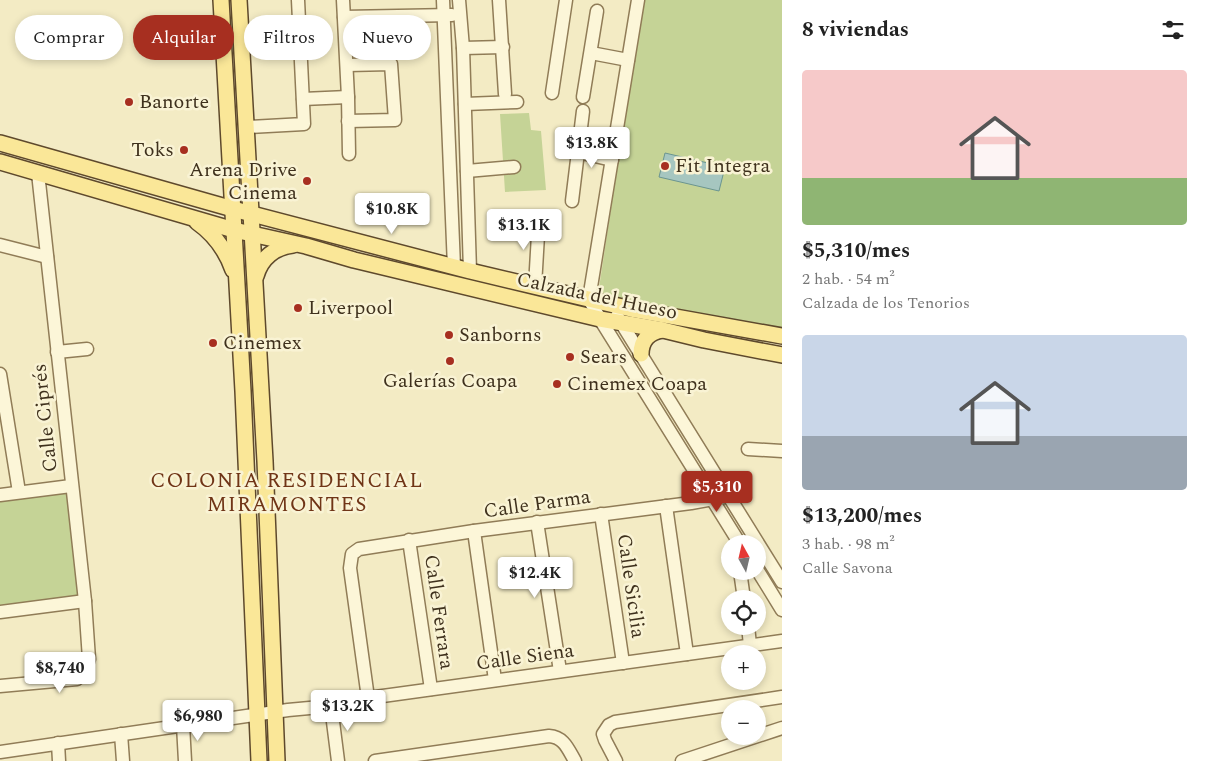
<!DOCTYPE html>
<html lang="es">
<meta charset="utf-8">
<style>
:root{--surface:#fff;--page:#f6f6f6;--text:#222;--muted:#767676;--accent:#a72f20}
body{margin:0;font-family:Spectral,serif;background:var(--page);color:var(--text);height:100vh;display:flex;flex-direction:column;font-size:19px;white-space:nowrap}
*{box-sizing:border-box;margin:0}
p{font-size:16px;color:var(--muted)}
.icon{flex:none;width:28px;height:28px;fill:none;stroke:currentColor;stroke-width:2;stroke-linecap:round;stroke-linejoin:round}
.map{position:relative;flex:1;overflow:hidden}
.details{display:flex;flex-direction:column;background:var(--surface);width:425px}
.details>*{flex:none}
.top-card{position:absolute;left:15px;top:15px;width:475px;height:45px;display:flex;gap:10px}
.needle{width:32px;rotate:352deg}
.tools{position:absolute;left:721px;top:535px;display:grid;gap:10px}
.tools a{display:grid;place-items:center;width:45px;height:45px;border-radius:50%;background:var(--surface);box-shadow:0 2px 8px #0003;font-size:25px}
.price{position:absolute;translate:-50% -42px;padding:0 11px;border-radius:5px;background:#fff;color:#222;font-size:16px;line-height:32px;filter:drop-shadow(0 1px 2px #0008)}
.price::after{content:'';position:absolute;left:50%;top:30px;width:15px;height:11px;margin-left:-8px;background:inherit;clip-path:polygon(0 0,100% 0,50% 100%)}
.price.on{background:var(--accent);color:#fff}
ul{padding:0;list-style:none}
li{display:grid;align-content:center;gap:10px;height:265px;padding:0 20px}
li span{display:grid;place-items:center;height:155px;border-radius:5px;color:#555}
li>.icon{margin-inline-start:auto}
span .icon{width:90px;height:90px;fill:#fffc;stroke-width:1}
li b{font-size:21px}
h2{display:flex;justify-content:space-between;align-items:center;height:60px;padding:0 20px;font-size:21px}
.chip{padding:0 18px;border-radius:22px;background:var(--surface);box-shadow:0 2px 8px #0003;font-size:18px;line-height:45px}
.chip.on{background:var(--accent);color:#fff}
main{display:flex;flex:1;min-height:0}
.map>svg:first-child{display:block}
.green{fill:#c5d396}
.water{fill:#a6c6c0;stroke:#6b9590}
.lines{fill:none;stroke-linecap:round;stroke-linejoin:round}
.minor-casing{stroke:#907c57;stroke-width:15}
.major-casing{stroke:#5e492c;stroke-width:18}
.minor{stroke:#fcf6d8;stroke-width:12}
.major{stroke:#fae798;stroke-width:15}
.poi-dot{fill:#a72f20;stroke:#f9f3d4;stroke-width:2}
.labels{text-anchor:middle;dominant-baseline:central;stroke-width:5;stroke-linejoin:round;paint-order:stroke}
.poi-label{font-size:20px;fill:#3f311d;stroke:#f9f3d4;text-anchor:start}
.street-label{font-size:20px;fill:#3f311d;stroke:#f9f3d4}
.neighbourhood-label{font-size:21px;letter-spacing:1px;fill:#703517;stroke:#f9f3d4}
</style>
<main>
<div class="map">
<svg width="782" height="761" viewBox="0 0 782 761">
<rect width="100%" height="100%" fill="#f3ebc4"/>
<!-- green -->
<g class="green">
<polygon points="642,0 782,0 782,329 598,295"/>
<polygon points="529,113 531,130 541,131 546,190 505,192 500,114"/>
<polygon points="67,492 80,597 0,608 0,500"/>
</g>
<!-- water -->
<polygon class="water" points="665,153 725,167 719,191 659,177"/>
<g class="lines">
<!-- minor casing -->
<g class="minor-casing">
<g id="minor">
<polyline points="343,0 348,97 349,154"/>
<polyline points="443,0 454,267"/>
<polyline points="459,0 463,48 470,271"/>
<polyline points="499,0 505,94"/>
<polyline points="638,0 589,299 600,319 740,544"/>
<polyline points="344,17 452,15"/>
<polyline points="463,48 503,47"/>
<polyline points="591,53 628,60"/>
<polyline points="347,65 391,64 395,120 348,121"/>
<polyline points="552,93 566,0"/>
<polyline points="583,97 597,11"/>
<polyline points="303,99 348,97"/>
<polyline points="465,104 517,102"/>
<polyline points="248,127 304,124 298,0"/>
<polyline points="578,152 612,160"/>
<polyline points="467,171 514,167"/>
<polyline points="572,201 583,111"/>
<polyline points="0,245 47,257"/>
<polyline points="535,286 539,218"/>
<polyline points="617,316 782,582"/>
<polyline points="57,352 87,349"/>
<polyline points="0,374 19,492"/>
<polyline points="748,449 782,451"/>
<polyline points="0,495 71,486"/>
<polyline points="666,506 687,654"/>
<polyline points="601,514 623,663"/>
<polyline points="537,522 560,671"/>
<polyline points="474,531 495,680"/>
<polyline points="409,540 431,689"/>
<polyline points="740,571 744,599"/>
<polyline points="758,571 782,610"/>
<polyline points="0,612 85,601"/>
<polyline points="748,626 750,645"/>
<polyline points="0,686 77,679 85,671 89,659 85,601 38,173"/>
<polyline points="368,698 350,568 352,554 359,549 474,531 691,503 730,496"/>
<polyline points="331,706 338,761"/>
<polyline points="183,725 185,761"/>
<polyline points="121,734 123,761"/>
<polyline points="58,743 59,761"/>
<polyline points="0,752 288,710 331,706 339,702 782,641"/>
<path d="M375 761 549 736C564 737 568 749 575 761"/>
<polyline points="616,761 605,740 603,734 609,725 615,722 782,697"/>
<polyline points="682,761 782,728"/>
</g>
</g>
<!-- major casing -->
<g class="major-casing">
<g id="major">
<polyline points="221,0 243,391 259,761"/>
<polyline points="239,0 265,461 277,761"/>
<polyline points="0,143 233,209 470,271 631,309 782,336"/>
<polyline points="0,162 234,230 306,246 354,260 600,319 663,330 704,340 782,355"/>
<path d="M197 222C214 234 226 250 233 270"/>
<path d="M256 276C261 258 275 247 293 245"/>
<path d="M641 354C641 340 649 332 662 330"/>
</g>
</g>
<!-- minor -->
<use href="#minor" class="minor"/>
<!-- major -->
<use href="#major" class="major"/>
</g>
<!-- markers -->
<g class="poi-dot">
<circle cx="129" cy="102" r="5"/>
<circle cx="184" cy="150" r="5"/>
<circle cx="665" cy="166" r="5"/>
<circle cx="307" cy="181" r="5"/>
<circle cx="298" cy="308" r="5"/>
<circle cx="449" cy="335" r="5"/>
<circle cx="213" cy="343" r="5"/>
<circle cx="570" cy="357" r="5"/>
<circle cx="450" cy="361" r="5"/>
<circle cx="557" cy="384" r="5"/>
</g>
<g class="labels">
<!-- poi labels -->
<g class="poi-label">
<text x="139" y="102">Banorte</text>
<text x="174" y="150" text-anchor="end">Toks</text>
<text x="675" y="166">Fit Integra</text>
<text x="297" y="170" text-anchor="end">Arena Drive<tspan x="297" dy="23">Cinema</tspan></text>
<text x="308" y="308">Liverpool</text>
<text x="459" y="335">Sanborns</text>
<text x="223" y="343">Cinemex</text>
<text x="580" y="357">Sears</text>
<text x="450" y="381" text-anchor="middle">Galerías Coapa</text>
<text x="567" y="384">Cinemex Coapa</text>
</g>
<!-- street labels -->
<g class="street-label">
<text transform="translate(597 296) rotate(12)">Calzada del Hueso</text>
<text transform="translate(45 418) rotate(-96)">Calle Ciprés</text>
<text transform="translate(537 504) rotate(-8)">Calle Parma</text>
<text transform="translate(631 586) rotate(82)">Calle Sicilia</text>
<text transform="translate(439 612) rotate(82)">Calle Ferrara</text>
<text transform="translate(525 657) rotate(-8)">Calle Siena</text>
</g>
<!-- neighbourhood labels -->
<g class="neighbourhood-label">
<text x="287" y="481">COLONIA RESIDENCIAL<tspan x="287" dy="24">MIRAMONTES</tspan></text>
</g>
</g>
</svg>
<div class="tools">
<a><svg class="needle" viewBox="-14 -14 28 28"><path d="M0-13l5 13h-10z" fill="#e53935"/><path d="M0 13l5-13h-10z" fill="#767676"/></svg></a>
<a><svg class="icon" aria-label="locate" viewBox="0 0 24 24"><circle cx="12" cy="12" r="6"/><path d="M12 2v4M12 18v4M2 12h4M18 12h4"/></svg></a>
<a>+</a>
<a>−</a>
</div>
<b class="price" style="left:592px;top:169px">$13.8K</b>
<b class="price" style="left:392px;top:235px">$10.8K</b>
<b class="price" style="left:524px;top:251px">$13.1K</b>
<b class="price on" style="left:717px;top:513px">$5,310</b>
<b class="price" style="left:535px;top:599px">$12.4K</b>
<b class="price" style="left:60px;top:694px">$8,740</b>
<b class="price" style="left:348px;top:732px">$13.2K</b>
<b class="price" style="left:198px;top:742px">$6,980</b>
<div class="top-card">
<a class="chip">Comprar</a>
<a class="chip on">Alquilar</a>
<a class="chip">Filtros</a>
<a class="chip">Nuevo</a>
</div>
</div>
<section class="details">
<h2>8 viviendas<svg class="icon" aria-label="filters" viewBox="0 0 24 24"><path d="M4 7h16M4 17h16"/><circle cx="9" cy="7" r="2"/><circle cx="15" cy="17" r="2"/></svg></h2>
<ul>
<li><span style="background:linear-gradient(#f6c9c9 70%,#8fb573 0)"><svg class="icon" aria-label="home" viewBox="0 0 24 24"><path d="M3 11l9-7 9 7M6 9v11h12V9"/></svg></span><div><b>$5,310/mes</b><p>2 hab. · 54 m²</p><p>Calzada de los Tenorios</p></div></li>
<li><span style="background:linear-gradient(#c9d6e8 65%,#9aa5b1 0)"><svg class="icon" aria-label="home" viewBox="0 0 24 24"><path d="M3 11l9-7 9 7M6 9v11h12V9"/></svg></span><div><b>$13,200/mes</b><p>3 hab. · 98 m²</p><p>Calle Savona</p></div></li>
</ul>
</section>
</main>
